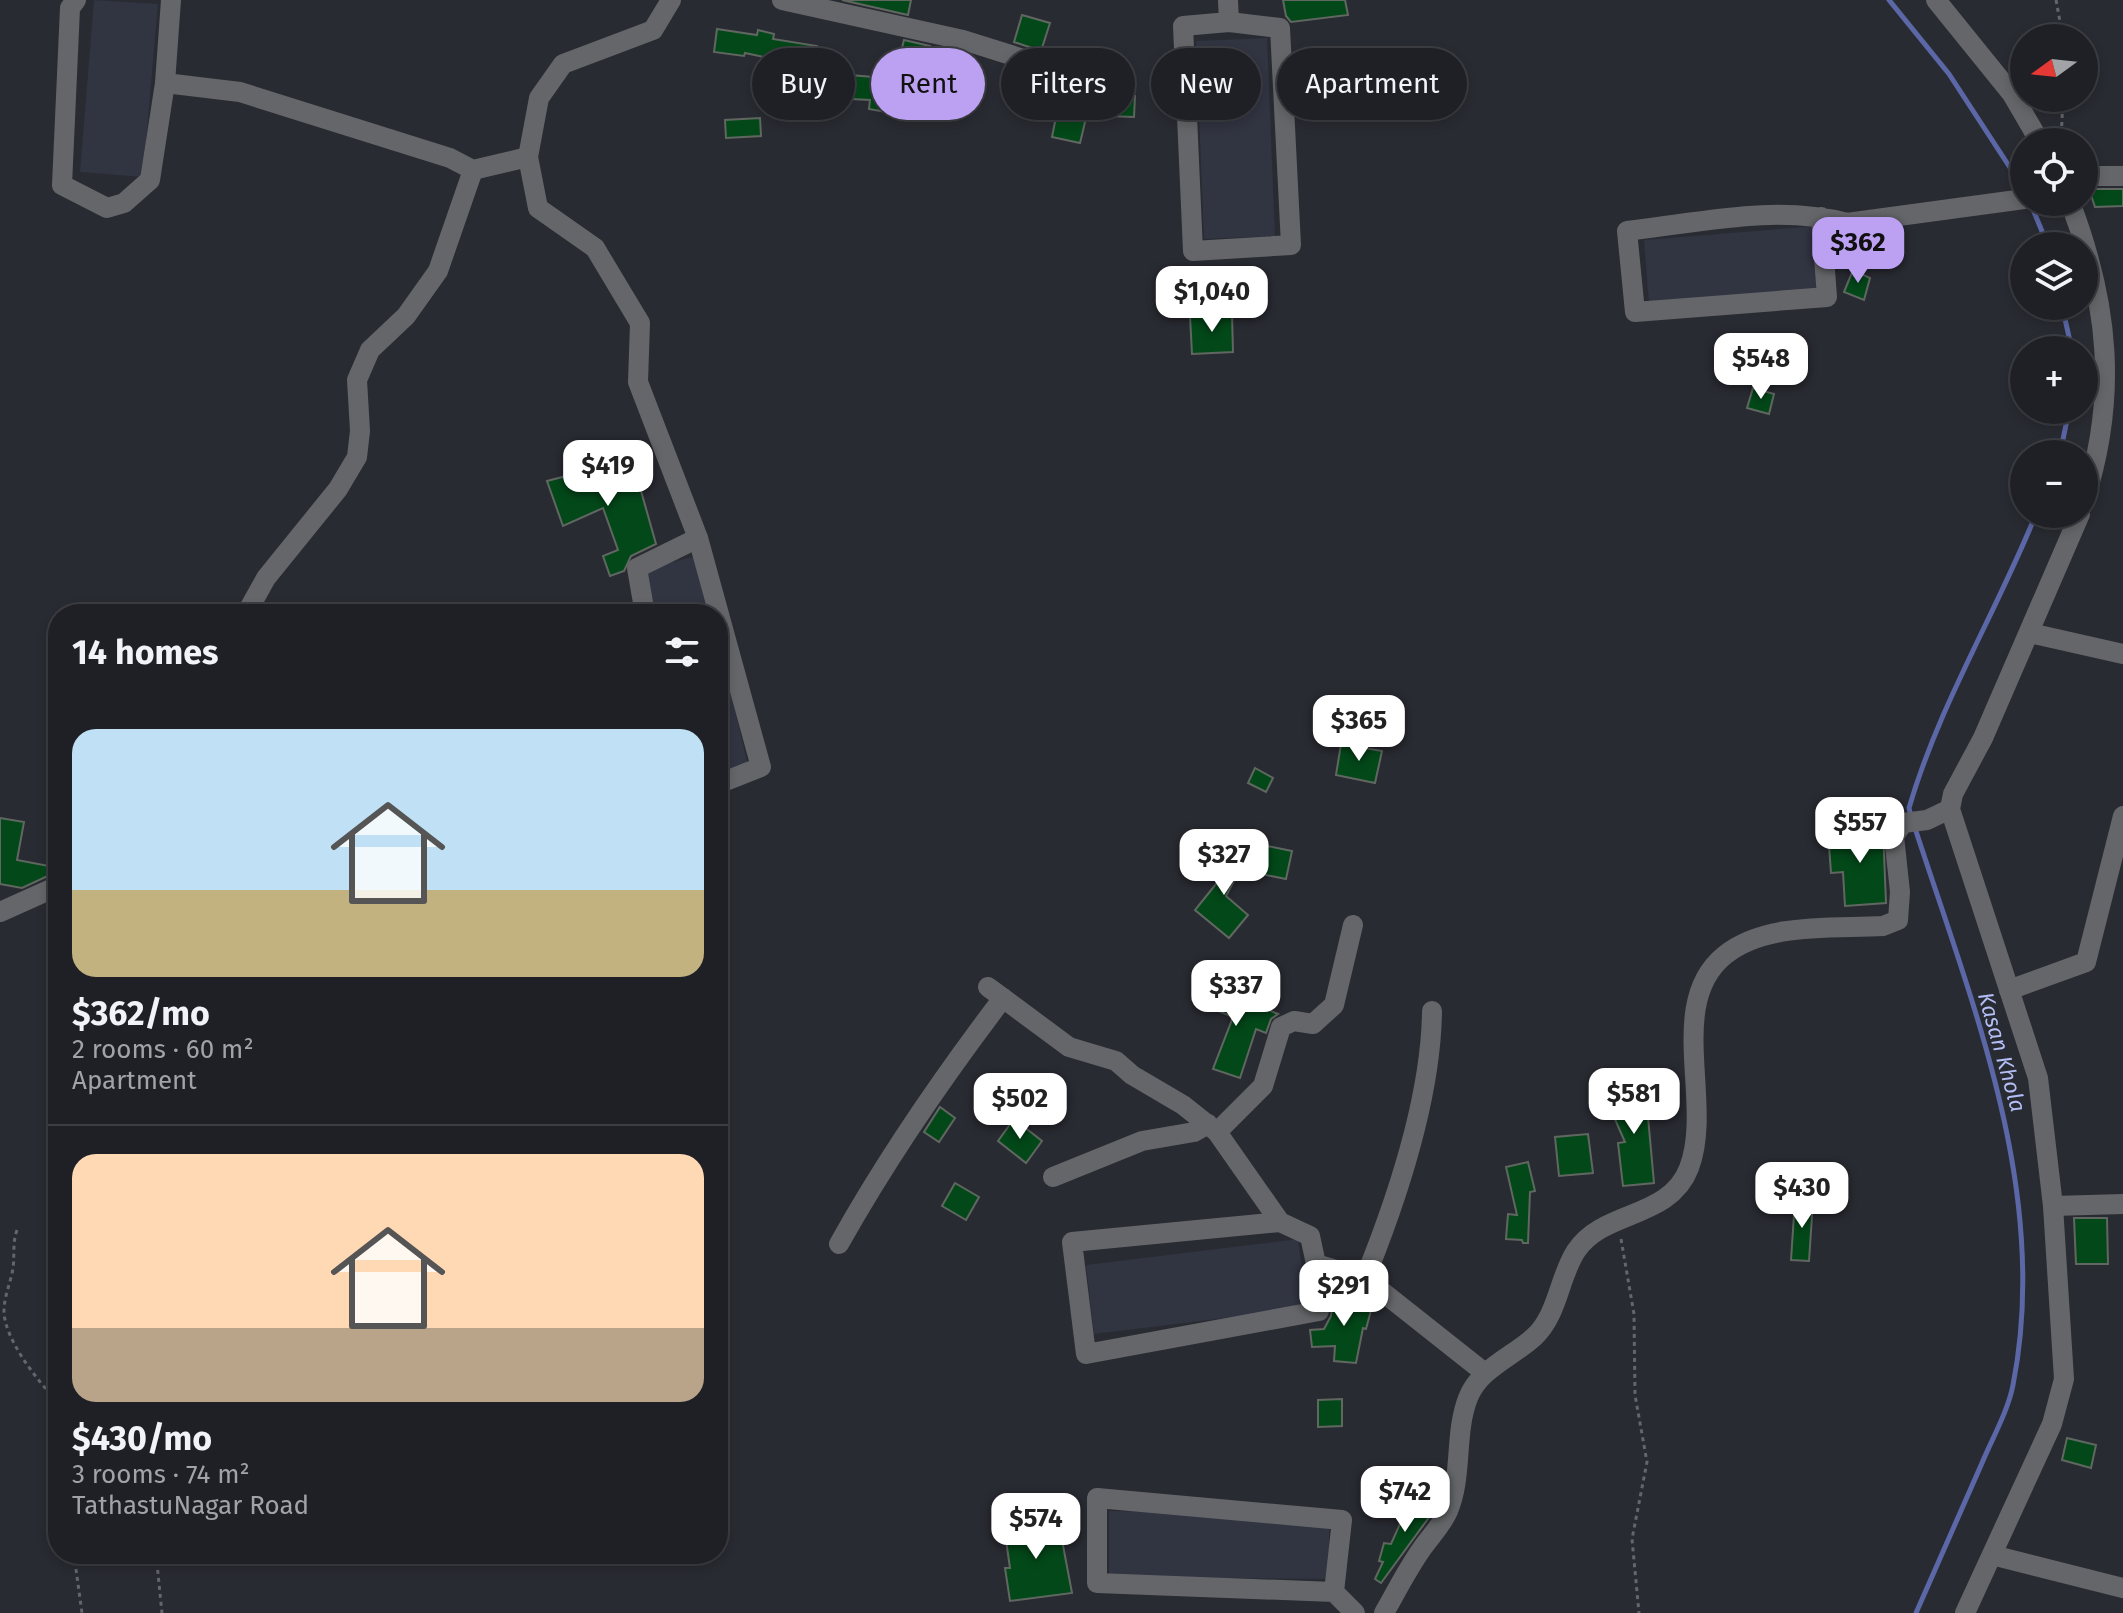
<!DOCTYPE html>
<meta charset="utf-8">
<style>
:root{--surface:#1f2026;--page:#27282e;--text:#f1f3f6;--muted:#a1a3a7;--line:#3c3e43;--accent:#bca0f2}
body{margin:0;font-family:"Fira Sans",sans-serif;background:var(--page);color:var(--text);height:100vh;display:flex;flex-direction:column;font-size:30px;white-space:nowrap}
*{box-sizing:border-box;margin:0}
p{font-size:26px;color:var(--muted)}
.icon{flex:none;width:44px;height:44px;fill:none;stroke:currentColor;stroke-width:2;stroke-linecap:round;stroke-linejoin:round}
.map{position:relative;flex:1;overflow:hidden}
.panel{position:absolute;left:48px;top:604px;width:680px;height:960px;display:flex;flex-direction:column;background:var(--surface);border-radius:32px;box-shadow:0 4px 12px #0003,0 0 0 2px var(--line)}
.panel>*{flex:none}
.banner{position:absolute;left:752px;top:48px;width:760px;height:72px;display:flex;gap:16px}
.needle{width:52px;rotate:255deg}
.tools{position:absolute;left:2010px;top:24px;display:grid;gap:16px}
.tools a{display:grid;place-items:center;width:88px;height:88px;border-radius:50%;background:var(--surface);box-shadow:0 4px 12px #0003,0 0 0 2px var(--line);font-size:40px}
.price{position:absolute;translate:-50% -68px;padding:0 18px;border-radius:16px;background:#fff;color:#222;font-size:26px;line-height:52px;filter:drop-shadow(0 2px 4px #0008)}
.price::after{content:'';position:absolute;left:50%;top:48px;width:24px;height:18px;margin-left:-12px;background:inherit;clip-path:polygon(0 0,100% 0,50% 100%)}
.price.on{background:var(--accent);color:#111}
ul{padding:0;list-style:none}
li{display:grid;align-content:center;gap:16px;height:424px;padding:0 24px}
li+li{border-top:2px solid var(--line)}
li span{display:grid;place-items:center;height:248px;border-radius:24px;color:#555}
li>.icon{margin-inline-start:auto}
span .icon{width:144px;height:144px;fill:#fffc;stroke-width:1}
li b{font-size:34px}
h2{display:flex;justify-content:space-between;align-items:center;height:96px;padding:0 24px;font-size:34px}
.chip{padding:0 28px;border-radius:36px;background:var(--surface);box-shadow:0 4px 12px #0003,0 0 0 2px var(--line);font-size:28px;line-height:72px}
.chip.on{background:var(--accent);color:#111}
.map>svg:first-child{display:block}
.built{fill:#313441}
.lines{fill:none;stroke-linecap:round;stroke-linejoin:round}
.stream{stroke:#5b67a6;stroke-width:5}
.building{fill:#034819;stroke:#606761;stroke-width:2}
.path{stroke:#64666c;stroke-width:3;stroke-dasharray:4 4;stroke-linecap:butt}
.minor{stroke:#656669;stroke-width:20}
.labels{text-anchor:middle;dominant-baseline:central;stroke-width:7;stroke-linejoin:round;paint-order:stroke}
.water-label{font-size:22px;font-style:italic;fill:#b2bef5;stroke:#292b32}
</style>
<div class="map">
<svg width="2123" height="1613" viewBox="0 0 2123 1613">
<rect width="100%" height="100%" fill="#292b32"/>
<!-- built -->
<g class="built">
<polygon points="94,0 158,4 143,177 80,172"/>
<polygon points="1267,38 1275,236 1204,239 1196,41"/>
<polygon points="1816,226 1821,289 1649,303 1644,240"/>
<polygon points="697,556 711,614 649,614 639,570"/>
<polygon points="718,642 748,765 718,772"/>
<polygon points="1298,1239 1307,1308 1094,1334 1086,1265"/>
<polygon points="1109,1511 1329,1513 1329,1579 1109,1577"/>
</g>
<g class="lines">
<!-- stream -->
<g class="stream">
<polyline points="1889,0 1949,74 2024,189"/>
<polyline points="2030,202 2048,246"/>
<polyline points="2062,306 2072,350"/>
<polyline points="2060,454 2069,410"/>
<path d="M1911 816 1909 808C1939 705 1996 613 2036 514"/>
<path d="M1914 825C1972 1004 2051 1193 2013 1385 2008 1411 1992 1439 1982 1463 1960 1513 1938 1563 1916 1613"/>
</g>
</g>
<!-- building -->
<g class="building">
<polygon points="842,0 911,0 908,15"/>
<polygon points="1283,0 1345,0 1348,15 1291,22 1286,16"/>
<polygon points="1022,15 1050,23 1041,51 1014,42"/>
<polygon points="717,29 757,35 758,30 774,34 773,39 817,46 813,72 898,79 892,113 869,109 870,100 811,97 808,114 775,109 783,61 745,53 744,56 714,52"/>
<polygon points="904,40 930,46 924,67 899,60"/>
<polygon points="1109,94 1135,96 1134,117 1108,116"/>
<polygon points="1057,112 1086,118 1080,143 1052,137"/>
<polygon points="760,118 761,136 726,138 725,120"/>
<polygon points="2089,189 2123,189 2123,206 2095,207"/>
<polygon points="1853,270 1870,278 1864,300 1844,292"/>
<polygon points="1232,314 1233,352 1192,354 1190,316"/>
<polygon points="1753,388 1774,394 1769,414 1747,408"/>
<polygon points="632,459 656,544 631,556 624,571 610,576 603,556 618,550 603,508 563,526 547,481"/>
<polygon points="1341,744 1382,751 1375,783 1336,775"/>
<polygon points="1255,768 1273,778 1266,792 1248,783"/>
<polygon points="0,818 24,822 17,860 54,867 52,874 22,888 0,884"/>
<polygon points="1883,829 1886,903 1845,906 1843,872 1831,873 1828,832"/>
<polygon points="1267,846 1292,851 1286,879 1261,874"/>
<polygon points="1222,852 1237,859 1240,854 1246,858 1226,896 1248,915 1229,938 1195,910 1220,879 1210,874"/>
<polygon points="1198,985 1239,1003 1241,998 1278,1014 1271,1019 1266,1033 1256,1029 1240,1078 1213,1069 1233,1017 1192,1000"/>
<polygon points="1639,1084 1652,1115 1648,1117 1654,1183 1623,1186 1618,1143 1625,1142 1606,1099"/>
<polygon points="940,1107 955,1118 939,1142 924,1132"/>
<polygon points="1014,1119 1042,1141 1026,1163 998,1141"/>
<polygon points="1588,1134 1593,1173 1559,1176 1555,1137"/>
<polygon points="1528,1162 1535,1191 1530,1192 1528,1243 1523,1243 1522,1240 1506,1239 1508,1214 1517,1215 1506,1167"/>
<polygon points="955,1183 979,1197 966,1220 942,1206"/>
<polygon points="1795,1200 1813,1201 1809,1261 1791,1260"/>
<polygon points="2074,1218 2107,1218 2108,1264 2076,1264"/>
<polygon points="1334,1292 1373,1303 1366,1329 1363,1328 1356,1363 1334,1361 1335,1346 1312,1347 1310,1330 1324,1329 1331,1316"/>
<polygon points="1342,1399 1342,1426 1318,1427 1318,1400"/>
<polygon points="2067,1438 2096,1445 2091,1468 2062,1460"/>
<polygon points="1419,1490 1433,1495 1430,1516 1381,1583 1375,1579 1383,1562 1379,1561 1384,1543 1391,1544 1404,1515 1413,1517"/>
<polygon points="1058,1519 1072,1593 1010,1601 1005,1568 1010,1568 1004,1526"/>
</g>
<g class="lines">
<!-- path -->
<g class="path">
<polyline points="2056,0 2063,38"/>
<polyline points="2061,142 2063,98"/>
<path d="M17 1230C12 1244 15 1254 13 1268 11 1282 4 1296 4 1311 4 1339 39 1383 58 1402"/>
<polyline points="1621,1239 1634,1314 1635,1395 1647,1462 1632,1539 1639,1613"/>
<polyline points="79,1554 75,1562 82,1613"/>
<polyline points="156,1554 162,1613"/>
</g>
<!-- minor -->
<g class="minor">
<polyline points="76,0 70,8 62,185 107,208 124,203 150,180 165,83 171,0"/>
<polyline points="671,0 653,30 563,64 539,98 528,157 538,208 595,248 640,323 638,382 698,538 761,767 718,784"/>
<polyline points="782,0 963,40 1052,68"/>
<polyline points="1228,0 1229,22"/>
<polyline points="1936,0 2012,94 2040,142"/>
<polygon points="1229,22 1280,28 1291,245 1193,251 1183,26"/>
<polyline points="165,83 240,92 450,158 473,170 528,157"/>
<polyline points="2084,176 2123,176"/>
<path d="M2070 202C2109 304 2118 397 2084 502"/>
<path d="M1821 217 1827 297 1635 312 1627 231C1699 223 1775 204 1847 223L2024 199"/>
<polyline points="246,614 266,578 338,489 357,457 360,431 357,380 370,350 406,316 438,271 473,170"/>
<polyline points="645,614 637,568 698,538"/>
<polyline points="2030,633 2123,654"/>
<polyline points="0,912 58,886"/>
<polyline points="988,987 1069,1047 1116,1061 1132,1075 1183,1105 1217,1132 1280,1222 1310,1236 1316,1264 1365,1278 1485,1373"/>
<polyline points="2009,990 2086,962 2123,816"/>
<polyline points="1217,1132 1263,1086 1281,1027 1294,1021 1313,1024 1334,1005 1353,925"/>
<polyline points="1053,1177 1142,1141 1194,1132 1208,1124"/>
<polyline points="2053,1206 2123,1204"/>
<polyline points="1280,1222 1072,1242 1086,1354 1319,1311 1316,1264"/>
<path d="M839 1244C887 1158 943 1077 1003 998"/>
<path d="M1365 1278C1397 1199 1431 1096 1432 1011"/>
<polyline points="1992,1555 2123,1588"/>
<polyline points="1334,1592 1342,1520 1097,1498 1097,1583 1334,1592 1355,1613"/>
<path d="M1384 1613C1396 1592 1407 1570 1421 1550 1429 1538 1442 1525 1448 1511 1463 1475 1454 1434 1468 1398 1479 1369 1512 1357 1534 1337 1558 1315 1559 1277 1576 1251 1604 1209 1669 1220 1689 1168 1714 1103 1665 1003 1725 955 1766 922 1833 929 1883 926L1898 920 1900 892 1894 836 1903 823 1927 820 1950 809"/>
<polyline points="1965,1613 2052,1424 2064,1379 2053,1206 2038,1078 1950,809 1953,794 1983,738 2080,514"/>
</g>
</g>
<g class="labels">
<!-- water labels -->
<g class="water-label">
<text transform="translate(2002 1052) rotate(74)">Kasan Khola</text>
</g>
</g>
</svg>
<div class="tools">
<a><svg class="needle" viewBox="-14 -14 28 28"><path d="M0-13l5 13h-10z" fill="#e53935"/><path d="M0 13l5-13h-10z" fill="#a1a3a7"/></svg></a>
<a><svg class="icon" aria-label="locate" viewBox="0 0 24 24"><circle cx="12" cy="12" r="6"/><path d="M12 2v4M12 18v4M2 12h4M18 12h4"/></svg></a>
<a><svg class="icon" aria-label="layers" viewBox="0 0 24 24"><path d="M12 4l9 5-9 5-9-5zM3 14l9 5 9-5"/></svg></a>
<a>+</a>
<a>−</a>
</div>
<b class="price on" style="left:1858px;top:285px">$362</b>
<b class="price" style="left:1212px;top:334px">$1,040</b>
<b class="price" style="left:1761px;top:401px">$548</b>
<b class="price" style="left:608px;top:508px">$419</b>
<b class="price" style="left:1359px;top:763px">$365</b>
<b class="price" style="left:1860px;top:865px">$557</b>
<b class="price" style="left:1224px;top:897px">$327</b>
<b class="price" style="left:1236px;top:1028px">$337</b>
<b class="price" style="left:1634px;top:1136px">$581</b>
<b class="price" style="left:1020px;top:1141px">$502</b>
<b class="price" style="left:1802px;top:1230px">$430</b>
<b class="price" style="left:1344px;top:1328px">$291</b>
<b class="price" style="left:1405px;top:1534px">$742</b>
<b class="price" style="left:1036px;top:1561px">$574</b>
<div class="banner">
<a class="chip">Buy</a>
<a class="chip on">Rent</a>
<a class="chip">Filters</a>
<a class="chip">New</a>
<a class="chip">Apartment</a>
</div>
<section class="panel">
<h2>14 homes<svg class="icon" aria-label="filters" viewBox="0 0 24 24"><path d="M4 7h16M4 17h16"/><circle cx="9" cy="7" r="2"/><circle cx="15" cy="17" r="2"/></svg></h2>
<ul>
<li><span style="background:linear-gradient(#bfe0f5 65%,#c2b280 0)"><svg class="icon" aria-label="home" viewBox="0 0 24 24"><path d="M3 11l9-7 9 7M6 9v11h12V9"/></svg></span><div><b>$362/mo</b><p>2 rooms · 60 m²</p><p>Apartment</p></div></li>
<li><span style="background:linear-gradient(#ffd9b3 70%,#b9a48a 0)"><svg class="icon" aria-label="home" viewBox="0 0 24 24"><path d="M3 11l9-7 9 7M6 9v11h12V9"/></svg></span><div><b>$430/mo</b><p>3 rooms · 74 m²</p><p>TathastuNagar Road</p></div></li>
</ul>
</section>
</div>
